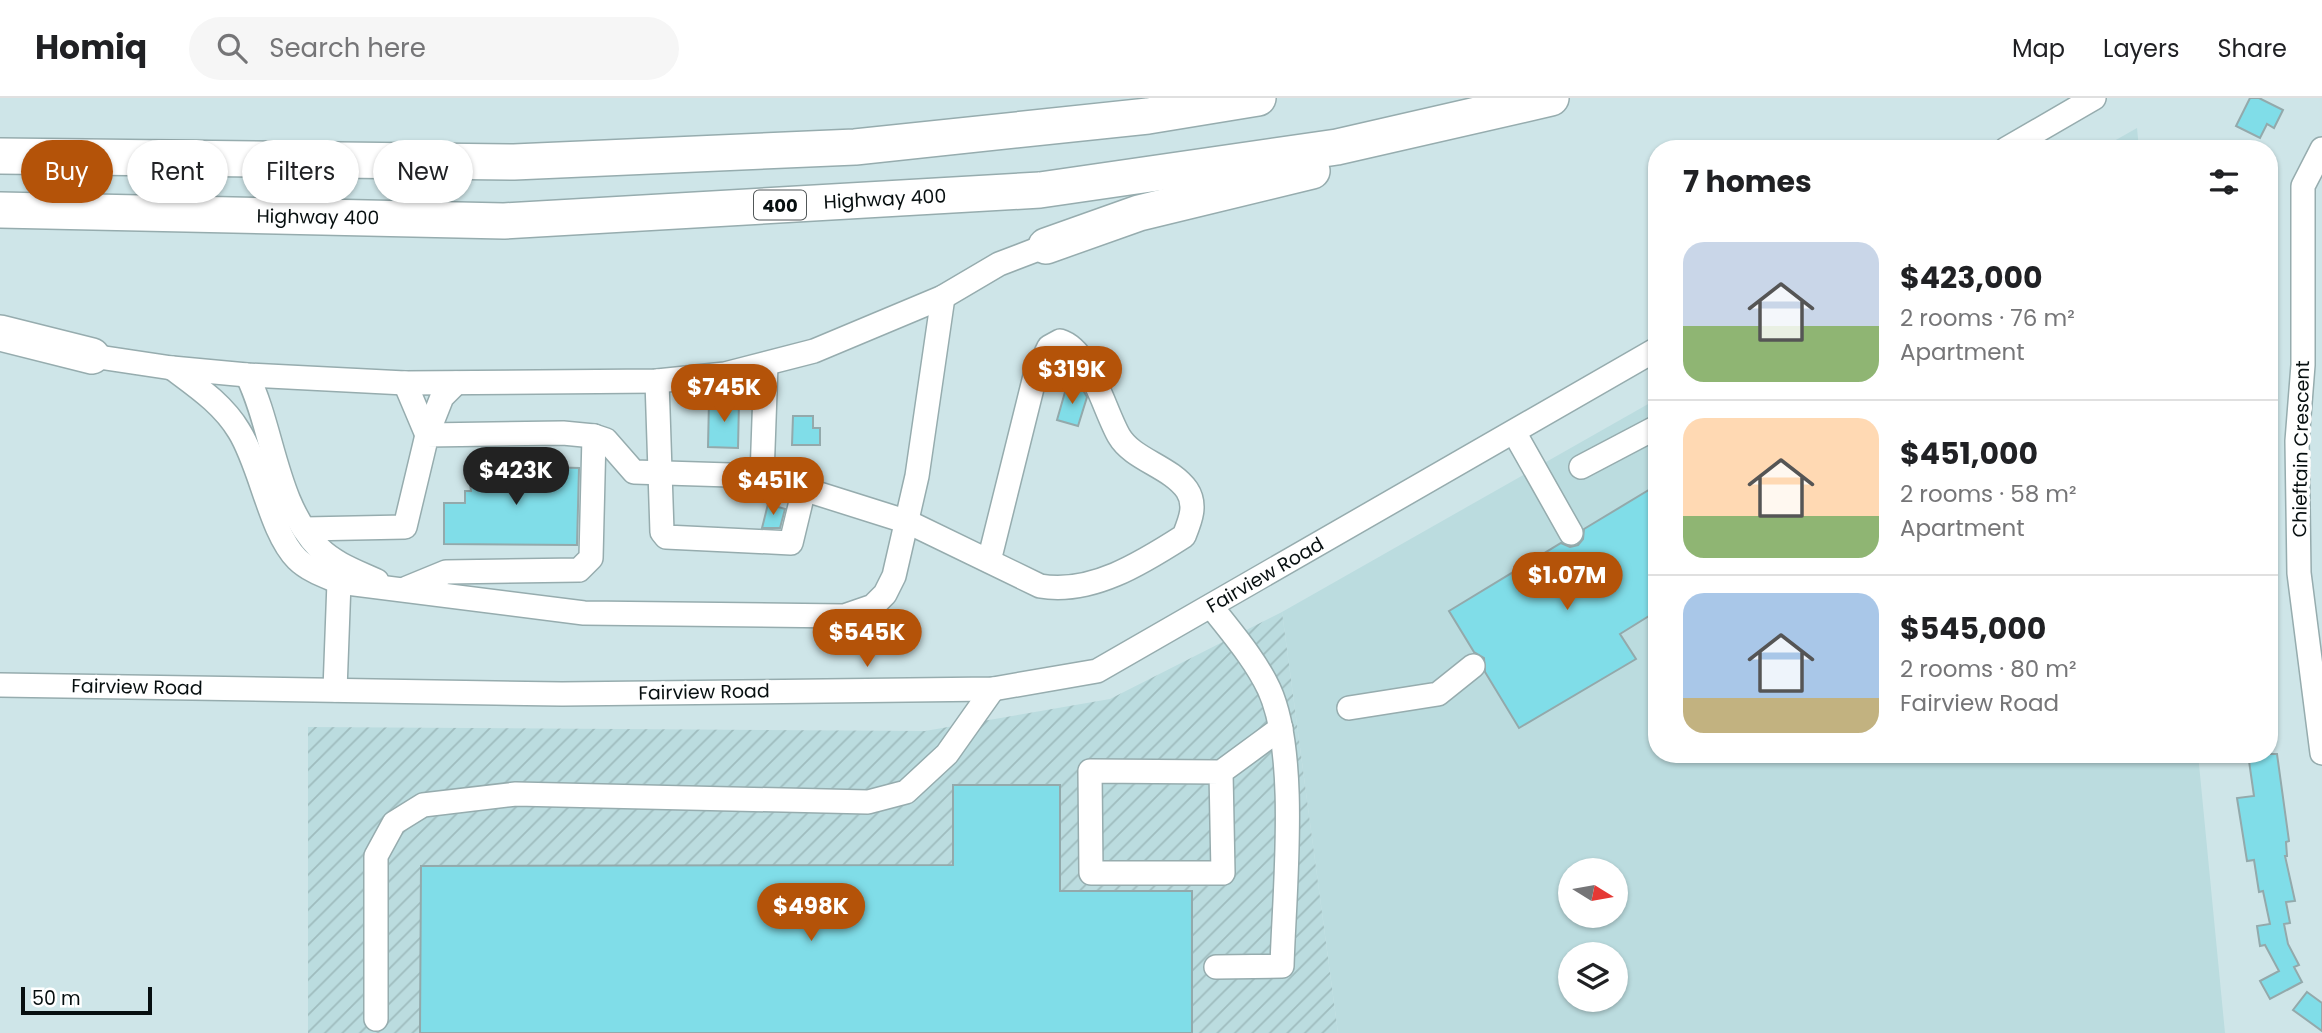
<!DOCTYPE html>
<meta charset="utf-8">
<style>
:root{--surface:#fff;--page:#f6f6f6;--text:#202124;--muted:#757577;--line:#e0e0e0;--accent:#b45309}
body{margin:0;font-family:Poppins,sans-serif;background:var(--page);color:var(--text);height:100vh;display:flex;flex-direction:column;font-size:26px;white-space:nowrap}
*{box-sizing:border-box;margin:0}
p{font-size:23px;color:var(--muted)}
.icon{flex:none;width:38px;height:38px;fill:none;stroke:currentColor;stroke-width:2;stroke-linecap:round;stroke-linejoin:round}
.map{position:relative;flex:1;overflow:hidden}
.sheet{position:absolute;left:1648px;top:42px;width:630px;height:623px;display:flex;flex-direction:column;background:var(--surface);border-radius:28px;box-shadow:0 2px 5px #0004}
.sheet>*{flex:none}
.hud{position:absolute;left:21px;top:42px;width:665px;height:63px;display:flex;gap:14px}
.needle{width:46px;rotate:101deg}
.controls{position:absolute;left:1558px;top:760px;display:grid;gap:14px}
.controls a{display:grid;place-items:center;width:70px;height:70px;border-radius:50%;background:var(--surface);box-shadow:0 2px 5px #0004;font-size:35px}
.scale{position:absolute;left:21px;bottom:18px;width:131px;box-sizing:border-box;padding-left:7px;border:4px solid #070f10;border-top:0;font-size:19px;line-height:24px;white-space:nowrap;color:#070f10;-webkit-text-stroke:5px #fff;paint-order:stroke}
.price{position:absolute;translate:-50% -60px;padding:0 16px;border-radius:24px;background:var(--accent);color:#fff;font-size:23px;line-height:46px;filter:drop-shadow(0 2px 4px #0008)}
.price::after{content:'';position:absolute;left:50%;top:42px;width:21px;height:16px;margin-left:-10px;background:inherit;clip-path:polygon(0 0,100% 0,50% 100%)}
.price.active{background:#222;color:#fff}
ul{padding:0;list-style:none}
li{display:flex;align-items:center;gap:21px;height:175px;padding:0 35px}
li+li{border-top:2px solid var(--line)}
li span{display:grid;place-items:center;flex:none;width:196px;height:140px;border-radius:21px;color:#555}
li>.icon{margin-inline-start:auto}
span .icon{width:84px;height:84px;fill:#fffc;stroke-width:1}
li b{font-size:30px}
h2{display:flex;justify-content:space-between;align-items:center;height:84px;padding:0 35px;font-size:30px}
.pill{padding:0 24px;border-radius:32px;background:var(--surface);box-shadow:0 2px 5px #0004;font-size:24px;line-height:63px}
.pill.active{background:var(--accent);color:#fff}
header{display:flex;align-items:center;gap:42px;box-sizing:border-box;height:98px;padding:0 35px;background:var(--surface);border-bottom:2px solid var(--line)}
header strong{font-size:33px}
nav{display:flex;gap:38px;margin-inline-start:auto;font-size:24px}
.search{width:490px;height:63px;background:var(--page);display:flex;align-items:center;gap:18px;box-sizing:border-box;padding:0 24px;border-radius:38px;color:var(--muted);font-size:26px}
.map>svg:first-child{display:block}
.built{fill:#bbdcdf;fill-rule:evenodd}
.industrial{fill:url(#industrial-furrows)}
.building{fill:#80dde8;stroke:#93a9ab;stroke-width:2}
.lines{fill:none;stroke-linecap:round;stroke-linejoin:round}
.minor-casing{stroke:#96acae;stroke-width:26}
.highway-casing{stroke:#96acae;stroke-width:38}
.minor{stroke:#fff;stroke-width:23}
.highway{stroke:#fff;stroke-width:35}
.labels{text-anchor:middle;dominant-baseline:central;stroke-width:7;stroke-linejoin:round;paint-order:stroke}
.shield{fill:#fff;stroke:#515758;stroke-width:2}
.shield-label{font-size:18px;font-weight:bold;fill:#070f10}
.street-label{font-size:19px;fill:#070f10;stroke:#fff}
</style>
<header>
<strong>Homiq</strong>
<div class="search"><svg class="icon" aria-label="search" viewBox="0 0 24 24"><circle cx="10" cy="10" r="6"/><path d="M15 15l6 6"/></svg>Search here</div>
<nav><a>Map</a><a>Layers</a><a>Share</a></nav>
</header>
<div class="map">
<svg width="2322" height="935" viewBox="0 0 2322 935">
<defs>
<pattern id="industrial-furrows" width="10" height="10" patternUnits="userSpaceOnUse" patternTransform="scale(1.75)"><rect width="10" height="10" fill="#bbdcdf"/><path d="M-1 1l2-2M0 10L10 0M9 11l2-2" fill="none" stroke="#9fbcbe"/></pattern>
</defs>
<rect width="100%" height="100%" fill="#cee5e8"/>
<!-- built -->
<g class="built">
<polygon points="2137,30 2139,51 2100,51"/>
<path d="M1657 301V656H2198L2225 935H1338L1282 514ZM1570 772H1615V817H1570ZM1570 856H1615V901H1570Z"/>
</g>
<!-- industrial -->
<polygon class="industrial" points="1282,514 1338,935 308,935 308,629 925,633 1110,601"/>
<!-- building -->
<g class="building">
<polygon points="2250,0 2259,0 2283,12 2274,30 2267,26 2260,40 2236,28"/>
<polygon points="1067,287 1083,292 1087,299 1078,328 1057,322"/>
<polygon points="709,302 739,303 738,350 708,349"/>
<polygon points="793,318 813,318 813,330 820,330 820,347 792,347"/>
<polygon points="467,362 529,370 529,364 544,364 544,369 579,370 577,447 444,446 444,405 465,405 465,393 471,393"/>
<polygon points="1657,387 1657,513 1620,536 1636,561 1519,630 1485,574 1484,560 1474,554 1449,513 1561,445 1570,449 1578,447 1583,441 1584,431"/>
<polygon points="768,406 785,411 780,430 762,430"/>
<polygon points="2248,656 2277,656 2289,743 2286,744 2287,758 2285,758 2295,803 2286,804 2290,825 2284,826 2288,846 2299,867 2294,869 2302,884 2270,901 2260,883 2279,873 2265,847 2260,848 2257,828 2270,826 2263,793 2259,794 2254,762 2247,763 2237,700 2254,698"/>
<polygon points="953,687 1060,687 1060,793 1192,793 1192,935 420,935 421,768 953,767"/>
<polygon points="2307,894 2322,905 2322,933 2293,912"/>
</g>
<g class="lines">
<!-- minor casing -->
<g class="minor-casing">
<g id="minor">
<polyline points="2006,51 2094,0"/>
<polyline points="2322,51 2303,88 2303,267 2297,343 2299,475 2322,655"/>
<polyline points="92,258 172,270 247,277 405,285 657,283 725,276 814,253 943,199 999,166 1046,148"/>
<path d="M172 270C196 288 223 306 239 333 261 368 270 434 297 461 308 472 325 478 339 484L584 515 844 518 873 508 885 496 894 478 917 378 943 199"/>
<path d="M247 277C274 332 275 406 320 451 335 466 358 474 377 483"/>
<polyline points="657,283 662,434 666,439 791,445 804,391"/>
<polyline points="405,285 427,337"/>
<polyline points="1514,334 1571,435"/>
<polyline points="427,337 442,299 456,285"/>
<polyline points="1581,369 1657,329"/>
<polyline points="762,378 766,266"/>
<path d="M305 431 405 429 427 337 563 335 594 338 606 342 634 374 762 378 908 424 1040 488C1091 497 1142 465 1184 438 1190 423 1197 407 1187 392 1170 368 1133 362 1119 338 1104 312 1090 252 1060 243L1049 249 1035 278 989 463"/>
<polyline points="407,490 446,474 579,472 591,460 594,338"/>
<path d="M1211 508C1231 534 1255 561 1269 591 1299 656 1284 795 1282 868L1216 869"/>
<polyline points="0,587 562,596 993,591 1097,573 1657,251"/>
<polyline points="335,592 339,484"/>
<polyline points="1349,610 1438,596 1473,568"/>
<polyline points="1221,674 1090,673 1091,775 1223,775 1221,674 1281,630"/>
<polyline points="376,921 376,758 394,725 423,707 516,696 868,704 906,694 947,656 993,591"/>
</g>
</g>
<!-- highway casing -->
<g class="highway-casing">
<g id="highway">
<polyline points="0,58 514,64 855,49 1148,18 1258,0"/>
<polyline points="0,112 504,123 1040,92 1337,49 1551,0"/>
<polyline points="1046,148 1139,115 1312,73"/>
<polyline points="0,235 92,258"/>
</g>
</g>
<!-- minor -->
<use href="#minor" class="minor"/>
<!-- highway -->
<use href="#highway" class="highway"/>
</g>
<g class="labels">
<!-- shield labels -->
<rect class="shield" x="754" y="92.5" width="52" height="29" rx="5"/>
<g class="shield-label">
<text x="780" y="107">400</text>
</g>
<!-- street labels -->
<g class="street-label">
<text transform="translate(885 101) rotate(-3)">Highway 400</text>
<text transform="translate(318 119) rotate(1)">Highway 400</text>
<text transform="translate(2301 351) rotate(-89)">Chieftain Crescent</text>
<text transform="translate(1265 477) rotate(-30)">Fairview Road</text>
<text transform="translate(137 589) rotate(1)">Fairview Road</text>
<text transform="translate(704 594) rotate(-1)">Fairview Road</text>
</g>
</g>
</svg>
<div class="controls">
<a><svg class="needle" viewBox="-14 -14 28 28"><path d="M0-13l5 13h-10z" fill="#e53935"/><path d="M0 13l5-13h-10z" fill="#757577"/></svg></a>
<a><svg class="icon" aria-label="layers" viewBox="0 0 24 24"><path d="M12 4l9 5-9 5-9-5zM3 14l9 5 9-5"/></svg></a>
</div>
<div class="scale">50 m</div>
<b class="price" style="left:1072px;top:308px">$319K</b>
<b class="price" style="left:724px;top:326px">$745K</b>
<b class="price active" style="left:516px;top:409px">$423K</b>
<b class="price" style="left:773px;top:419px">$451K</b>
<b class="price" style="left:1567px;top:514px">$1.07M</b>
<b class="price" style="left:867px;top:571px">$545K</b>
<b class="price" style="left:811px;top:845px">$498K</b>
<div class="hud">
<a class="pill active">Buy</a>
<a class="pill">Rent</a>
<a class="pill">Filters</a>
<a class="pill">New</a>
</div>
<section class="sheet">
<h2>7 homes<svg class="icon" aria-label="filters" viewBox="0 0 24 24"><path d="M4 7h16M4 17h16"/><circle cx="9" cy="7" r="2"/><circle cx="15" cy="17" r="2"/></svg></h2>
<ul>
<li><span style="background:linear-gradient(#c9d6e8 60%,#8fb573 0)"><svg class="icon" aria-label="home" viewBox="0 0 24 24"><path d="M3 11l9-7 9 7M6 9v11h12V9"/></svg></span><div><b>$423,000</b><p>2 rooms · 76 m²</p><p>Apartment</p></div></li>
<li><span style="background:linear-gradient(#ffd9b3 70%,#8fb573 0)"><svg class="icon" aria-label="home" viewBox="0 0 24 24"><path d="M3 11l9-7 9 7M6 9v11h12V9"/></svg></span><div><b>$451,000</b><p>2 rooms · 58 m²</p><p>Apartment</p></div></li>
<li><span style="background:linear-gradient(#a9c7e8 75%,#c2b280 0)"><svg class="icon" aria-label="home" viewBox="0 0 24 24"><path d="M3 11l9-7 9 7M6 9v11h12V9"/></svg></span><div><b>$545,000</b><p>2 rooms · 80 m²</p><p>Fairview Road</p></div></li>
</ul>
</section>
</div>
